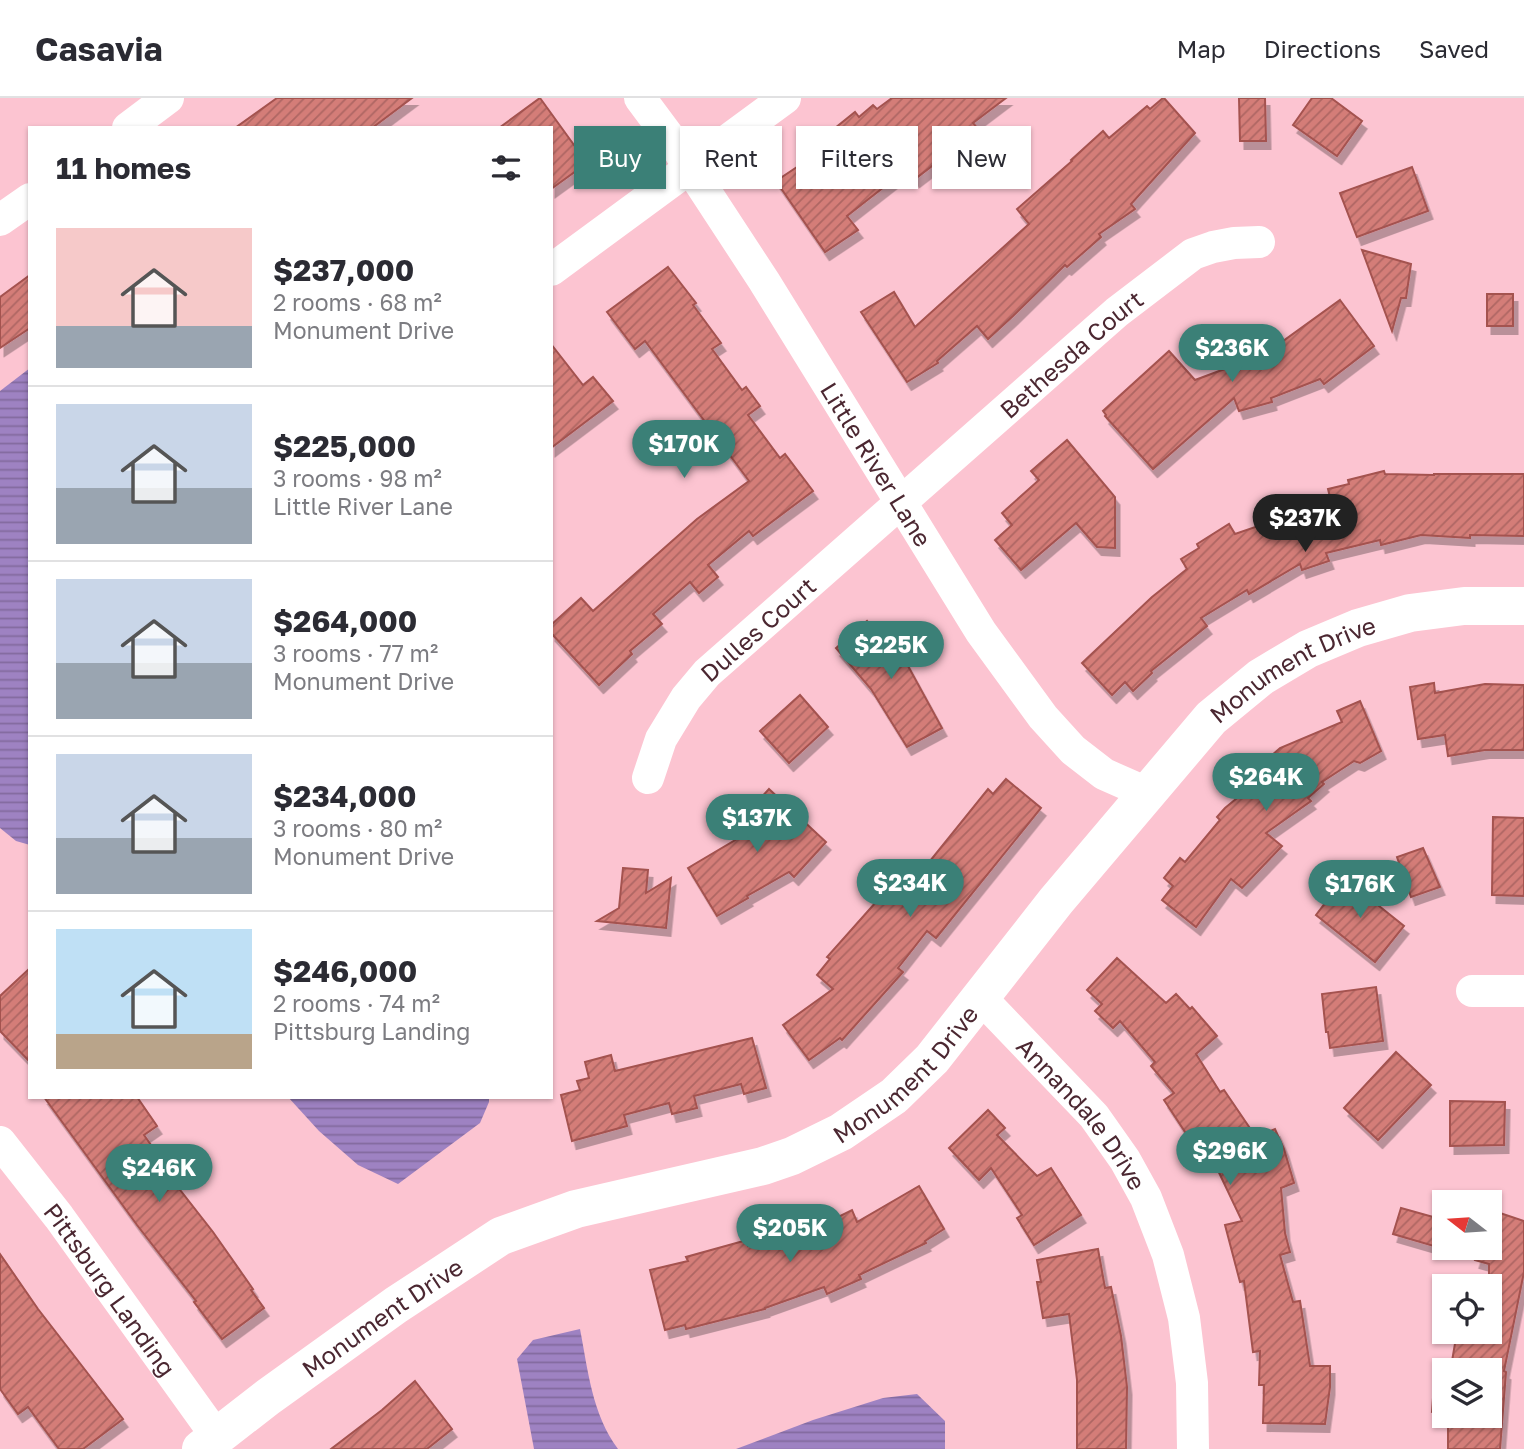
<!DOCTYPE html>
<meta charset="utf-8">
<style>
:root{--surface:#fff;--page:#f7f7f7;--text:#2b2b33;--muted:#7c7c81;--line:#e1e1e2;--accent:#3b8077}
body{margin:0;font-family:"Golos Text",sans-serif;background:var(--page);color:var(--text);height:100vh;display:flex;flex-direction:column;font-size:26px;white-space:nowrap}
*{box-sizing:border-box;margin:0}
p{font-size:23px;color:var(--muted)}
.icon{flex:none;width:38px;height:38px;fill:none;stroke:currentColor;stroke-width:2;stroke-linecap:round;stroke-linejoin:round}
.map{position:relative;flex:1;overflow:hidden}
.sheet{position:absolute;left:28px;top:28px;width:525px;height:973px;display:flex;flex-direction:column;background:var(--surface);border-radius:0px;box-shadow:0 2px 5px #0004}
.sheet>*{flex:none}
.top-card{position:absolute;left:574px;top:28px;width:665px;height:63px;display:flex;gap:14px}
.needle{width:46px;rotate:287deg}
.controls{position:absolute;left:1432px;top:1092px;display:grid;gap:14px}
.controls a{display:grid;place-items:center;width:70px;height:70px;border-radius:0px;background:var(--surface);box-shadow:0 2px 5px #0004;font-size:35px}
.price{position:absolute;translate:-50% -60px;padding:0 16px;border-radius:24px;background:var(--accent);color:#fff;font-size:23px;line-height:46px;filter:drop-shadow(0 2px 4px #0008)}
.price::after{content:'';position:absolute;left:50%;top:42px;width:21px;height:16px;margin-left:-10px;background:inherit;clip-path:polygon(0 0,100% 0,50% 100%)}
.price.on{background:#222;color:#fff}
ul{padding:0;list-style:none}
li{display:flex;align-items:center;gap:21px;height:175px;padding:0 28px}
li+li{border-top:2px solid var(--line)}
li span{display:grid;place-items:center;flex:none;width:196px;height:140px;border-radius:0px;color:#555}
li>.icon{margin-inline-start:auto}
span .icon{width:84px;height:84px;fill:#fffc;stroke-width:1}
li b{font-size:30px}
h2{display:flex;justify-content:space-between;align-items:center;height:84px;padding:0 28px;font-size:30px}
.tag{padding:0 24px;border-radius:0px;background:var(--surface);box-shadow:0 2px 5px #0004;font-size:24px;line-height:63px}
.tag.on{background:var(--accent);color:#fff}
header{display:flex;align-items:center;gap:42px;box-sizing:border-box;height:98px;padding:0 35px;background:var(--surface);border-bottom:2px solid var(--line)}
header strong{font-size:33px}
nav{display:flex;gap:38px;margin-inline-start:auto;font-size:24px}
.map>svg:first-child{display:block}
.water{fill:url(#water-rules)}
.building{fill:url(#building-hatch);stroke:#a4524f;stroke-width:2;filter:url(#shadow)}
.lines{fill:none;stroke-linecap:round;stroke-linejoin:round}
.street{stroke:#fff;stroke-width:32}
.secondary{stroke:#fff;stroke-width:38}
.labels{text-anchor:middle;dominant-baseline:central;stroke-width:7;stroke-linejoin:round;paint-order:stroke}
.street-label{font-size:24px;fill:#4b2731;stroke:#fef4f6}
</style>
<header>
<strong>Casavia</strong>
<nav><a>Map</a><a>Directions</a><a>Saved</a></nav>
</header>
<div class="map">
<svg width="1524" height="1351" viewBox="0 0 1524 1351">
<defs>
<pattern id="water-rules" width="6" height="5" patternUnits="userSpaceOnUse" patternTransform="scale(1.75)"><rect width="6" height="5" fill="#9e82c2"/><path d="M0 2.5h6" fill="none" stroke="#836a9e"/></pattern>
<pattern id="building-hatch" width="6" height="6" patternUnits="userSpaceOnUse" patternTransform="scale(1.75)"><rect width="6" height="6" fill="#d47d78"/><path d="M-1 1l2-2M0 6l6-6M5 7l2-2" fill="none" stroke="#ae6663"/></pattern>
<filter id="shadow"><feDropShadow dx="4.5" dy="8" stdDeviation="0" flood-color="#0004"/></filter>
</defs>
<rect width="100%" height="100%" fill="#fcc4d1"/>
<!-- water -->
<g class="water">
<polygon points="30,270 30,747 16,743 0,730 0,293"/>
<polygon points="288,999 489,999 489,1004 480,1025 398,1086 358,1067 319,1033"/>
<path d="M580 1231C588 1272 592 1316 618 1351H534L517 1261 533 1242Z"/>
<polygon points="917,1296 945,1323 945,1351 736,1351 813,1322 883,1300"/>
</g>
<!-- building -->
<g class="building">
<polygon points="277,0 412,0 372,30 235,30"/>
<polygon points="540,0 587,65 551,91 551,30 499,30"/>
<polygon points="892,0 1006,0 973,25 979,32 915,81 907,71 847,118 858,132 825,154 776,83 830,47 824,39 855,14 859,19 873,7 877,11"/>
<polygon points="1163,0 1164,0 1195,35 1131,106 1135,111 1099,136 1101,139 1067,169 1065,167 1013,218 988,241 977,228 937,263 938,265 907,284 861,214 894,194 915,229 1029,126 1017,111 1072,63 1071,62 1103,33 1109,40 1147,8 1150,11"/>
<polygon points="1239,0 1265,0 1266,43 1240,43"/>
<polygon points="1312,0 1331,0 1362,23 1337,58 1293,27"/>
<polygon points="1412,69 1428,113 1357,139 1340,95"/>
<polygon points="1362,152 1411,166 1406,200 1401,200 1392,233"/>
<polygon points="668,169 696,205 693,207 721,245 712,251 742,292 746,289 760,308 748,317 780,360 785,356 813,393 753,438 749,433 708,467 718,479 699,495 690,484 653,516 662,526 630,553 632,556 599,587 551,535 551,527 581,500 593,513 697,421 749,383 645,243 635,251 607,214"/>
<polygon points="30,177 30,230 0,250 0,199"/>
<rect x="1487" y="196" width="26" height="32"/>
<polygon points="1340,202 1374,248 1324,286 1320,281 1271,300 1272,304 1239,313 1234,300 1153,371 1105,318 1106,317 1103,313 1169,253 1195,282 1265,256"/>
<polygon points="551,246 583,287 593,279 613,303 551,350"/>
<polygon points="1067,342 1115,399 1115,450 1097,449 1076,425 1021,472 995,442 1012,427 1002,415 1039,382 1031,373"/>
<polygon points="1384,373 1385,376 1434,377 1434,376 1524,376 1524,438 1470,437 1470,440 1421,437 1381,447 1380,442 1326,455 1329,463 1302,472 1300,466 1249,496 1247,492 1201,520 1207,528 1151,573 1152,575 1133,593 1125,584 1112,597 1082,565 1152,499 1187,471 1181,461 1199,450 1197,446 1229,426 1235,436 1331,403 1328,391 1349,386 1348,382"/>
<polygon points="867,523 882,541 894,530 911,549 902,557 942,630 907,649 871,591 836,550"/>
<polygon points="1434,585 1435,595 1485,586 1524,587 1524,652 1485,652 1448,658 1445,637 1418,641 1410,589"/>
<polygon points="800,597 828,629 789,665 760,633"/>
<polygon points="1360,603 1381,653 1360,665 1354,663 1322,684 1324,686 1308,700 1311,703 1266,735 1282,748 1242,790 1231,781 1196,829 1162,802 1173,788 1164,780 1180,760 1185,764 1220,722 1217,719 1225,710 1270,673 1263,665 1280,650 1342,624 1337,613"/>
<polygon points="1006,681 1041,710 936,840 927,833 898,870 903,874 842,942 840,940 809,962 783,927 833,891 817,877 830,861 827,859 885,794 897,804 988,691 993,696"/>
<polygon points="769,691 826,744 794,779 789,774 747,798 748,800 717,818 688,770 747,735 737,726"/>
<polygon points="1493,719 1524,720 1524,798 1492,797"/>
<polygon points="1423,750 1440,789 1411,799 1397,759"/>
<polygon points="623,770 648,772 646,795 671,780 666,830 597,823 619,810"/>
<polygon points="1344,780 1404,828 1375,864 1316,817"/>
<polygon points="1117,860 1166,905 1176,896 1190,911 1192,909 1217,938 1196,956 1220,994 1224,992 1256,1039 1275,1031 1284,1051 1294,1085 1281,1090 1285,1135 1290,1154 1280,1157 1293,1204 1300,1203 1310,1268 1330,1268 1330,1289 1325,1326 1263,1325 1264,1287 1259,1287 1260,1253 1253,1254 1244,1183 1240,1184 1225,1127 1242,1123 1204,1043 1195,1049 1164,1002 1174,995 1151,968 1155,964 1120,923 1113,930 1095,913 1102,906 1087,892"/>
<polygon points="30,870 30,964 0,933 0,898"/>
<polygon points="1376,889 1383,943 1330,950 1328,934 1326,934 1322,896"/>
<polygon points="752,940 766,990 744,996 741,986 694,998 697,1010 672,1016 669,1005 624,1017 627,1028 572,1043 561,997 580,992 577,983 589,980 585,964 611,957 615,973"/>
<polygon points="1396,954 1431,987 1378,1042 1344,1010"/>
<polygon points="44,999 137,999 157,1028 144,1037 172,1077 170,1079 213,1134 253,1191 251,1192 264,1210 222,1241 194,1204 196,1203 137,1127"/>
<polygon points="1450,1003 1505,1004 1504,1047 1450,1048"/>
<polygon points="988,1012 1005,1030 997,1037 1037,1078 1051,1070 1081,1117 1034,1147 1017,1120 1022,1117 991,1070 979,1082 949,1050"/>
<polygon points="919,1088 944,1131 925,1143 926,1145 859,1177 861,1181 827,1196 824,1189 765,1210 765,1211 686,1231 685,1227 665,1232 650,1172 688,1163 686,1159 747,1142 748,1148 790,1138 816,1124 818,1129 852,1112 857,1124"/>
<polygon points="1401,1110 1444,1122 1444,1151 1393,1136"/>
<polygon points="1491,1112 1524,1123 1524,1174 1504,1273 1506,1274 1500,1351 1448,1351 1448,1318 1489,1318 1489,1272 1444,1272 1444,1316 1432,1314 1435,1272 1439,1272 1441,1268 1451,1269 1457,1234 1489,1234 1489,1166 1475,1162 1479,1150 1489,1150 1489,1119"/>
<polygon points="1098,1151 1105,1190 1111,1189 1121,1238 1127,1289 1126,1351 1077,1351 1077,1282 1069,1216 1043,1220 1037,1184 1041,1184 1037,1162"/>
<polygon points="0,1156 38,1211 123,1321 83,1351 59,1351 28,1309 18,1316 0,1291"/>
<polygon points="415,1283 452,1331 427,1351 331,1351 382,1312"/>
</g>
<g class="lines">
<!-- street -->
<g class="street">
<path id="s1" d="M640 0 675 47 764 183 981 534 1043 619 1073 652 1104 676 1147 695"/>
<polyline points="128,30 168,0"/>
<polyline points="0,122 30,101"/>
<polyline points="551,172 785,0"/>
<path id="s2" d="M648 680 661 641 686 600 707 575 1117 214 1193 156 1213 149 1234 145 1259 144"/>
<polyline points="1472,893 1524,893"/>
<path id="s3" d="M981 900 1094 1018 1125 1062 1146 1100 1168 1157 1184 1220 1192 1285 1193 1351"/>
<path id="s4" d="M0 1044 59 1119 217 1339"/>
</g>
<!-- secondary -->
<path class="secondary" id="s5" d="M201 1351 268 1299 396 1207 501 1138 576 1111 763 1068 792 1058 841 1034 894 998 932 961 1056 803 1211 620 1261 579 1308 551 1358 530 1410 515 1464 508H1524"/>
</g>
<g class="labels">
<!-- street labels -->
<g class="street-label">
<text stroke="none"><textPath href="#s2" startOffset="606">Bethesda Court</textPath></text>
<text stroke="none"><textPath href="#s1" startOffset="436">Little River Lane</textPath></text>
<text stroke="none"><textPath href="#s2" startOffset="189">Dulles Court</textPath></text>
<text stroke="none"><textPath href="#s5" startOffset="1379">Monument Drive</textPath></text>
<text stroke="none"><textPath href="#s5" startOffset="812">Monument Drive</textPath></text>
<text stroke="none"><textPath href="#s3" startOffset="154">Annandale Drive</textPath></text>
<text stroke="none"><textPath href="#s4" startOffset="184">Pittsburg Landing</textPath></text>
<text stroke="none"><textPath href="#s5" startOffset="224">Monument Drive</textPath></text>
</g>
</g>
</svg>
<div class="controls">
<a><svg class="needle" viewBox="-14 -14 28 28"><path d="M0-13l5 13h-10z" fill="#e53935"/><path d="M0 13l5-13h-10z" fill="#7c7c81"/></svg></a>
<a><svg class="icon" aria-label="locate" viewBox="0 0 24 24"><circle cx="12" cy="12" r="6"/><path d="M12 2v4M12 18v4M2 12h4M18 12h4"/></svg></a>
<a><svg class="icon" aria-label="layers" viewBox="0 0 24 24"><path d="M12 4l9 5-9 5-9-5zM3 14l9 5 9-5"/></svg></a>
</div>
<b class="price" style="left:1232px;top:286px">$236K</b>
<b class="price" style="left:684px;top:382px">$170K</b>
<b class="price on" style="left:1305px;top:456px">$237K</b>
<b class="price" style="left:891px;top:583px">$225K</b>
<b class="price" style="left:1266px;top:715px">$264K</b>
<b class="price" style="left:757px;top:756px">$137K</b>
<b class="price" style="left:910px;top:821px">$234K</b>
<b class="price" style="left:1360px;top:822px">$176K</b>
<b class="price" style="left:1230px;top:1089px">$296K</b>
<b class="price" style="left:159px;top:1106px">$246K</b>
<b class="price" style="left:790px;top:1166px">$205K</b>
<div class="top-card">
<a class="tag on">Buy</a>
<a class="tag">Rent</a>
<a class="tag">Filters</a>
<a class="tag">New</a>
</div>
<section class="sheet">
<h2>11 homes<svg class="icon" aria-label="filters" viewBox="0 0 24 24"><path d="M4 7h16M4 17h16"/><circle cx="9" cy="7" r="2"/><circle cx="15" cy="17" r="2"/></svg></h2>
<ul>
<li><span style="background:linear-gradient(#f6c9c9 70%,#9aa5b1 0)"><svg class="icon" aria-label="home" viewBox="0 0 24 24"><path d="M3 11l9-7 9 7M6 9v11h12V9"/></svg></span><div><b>$237,000</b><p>2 rooms · 68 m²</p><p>Monument Drive</p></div></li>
<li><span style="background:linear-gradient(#c9d6e8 60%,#9aa5b1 0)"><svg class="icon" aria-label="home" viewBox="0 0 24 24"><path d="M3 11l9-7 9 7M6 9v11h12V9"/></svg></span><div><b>$225,000</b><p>3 rooms · 98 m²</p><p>Little River Lane</p></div></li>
<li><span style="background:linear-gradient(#c9d6e8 60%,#9aa5b1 0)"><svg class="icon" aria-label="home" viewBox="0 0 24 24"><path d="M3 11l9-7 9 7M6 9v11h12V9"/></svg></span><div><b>$264,000</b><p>3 rooms · 77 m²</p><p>Monument Drive</p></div></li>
<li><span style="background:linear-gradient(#c9d6e8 60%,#9aa5b1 0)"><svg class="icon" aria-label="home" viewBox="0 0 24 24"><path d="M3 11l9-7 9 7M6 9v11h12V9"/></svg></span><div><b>$234,000</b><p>3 rooms · 80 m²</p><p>Monument Drive</p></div></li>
<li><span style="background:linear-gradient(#bfe0f5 75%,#b9a48a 0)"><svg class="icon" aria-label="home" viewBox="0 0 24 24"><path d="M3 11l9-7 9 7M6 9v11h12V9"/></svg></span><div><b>$246,000</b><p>2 rooms · 74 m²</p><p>Pittsburg Landing</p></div></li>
</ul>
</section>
</div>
